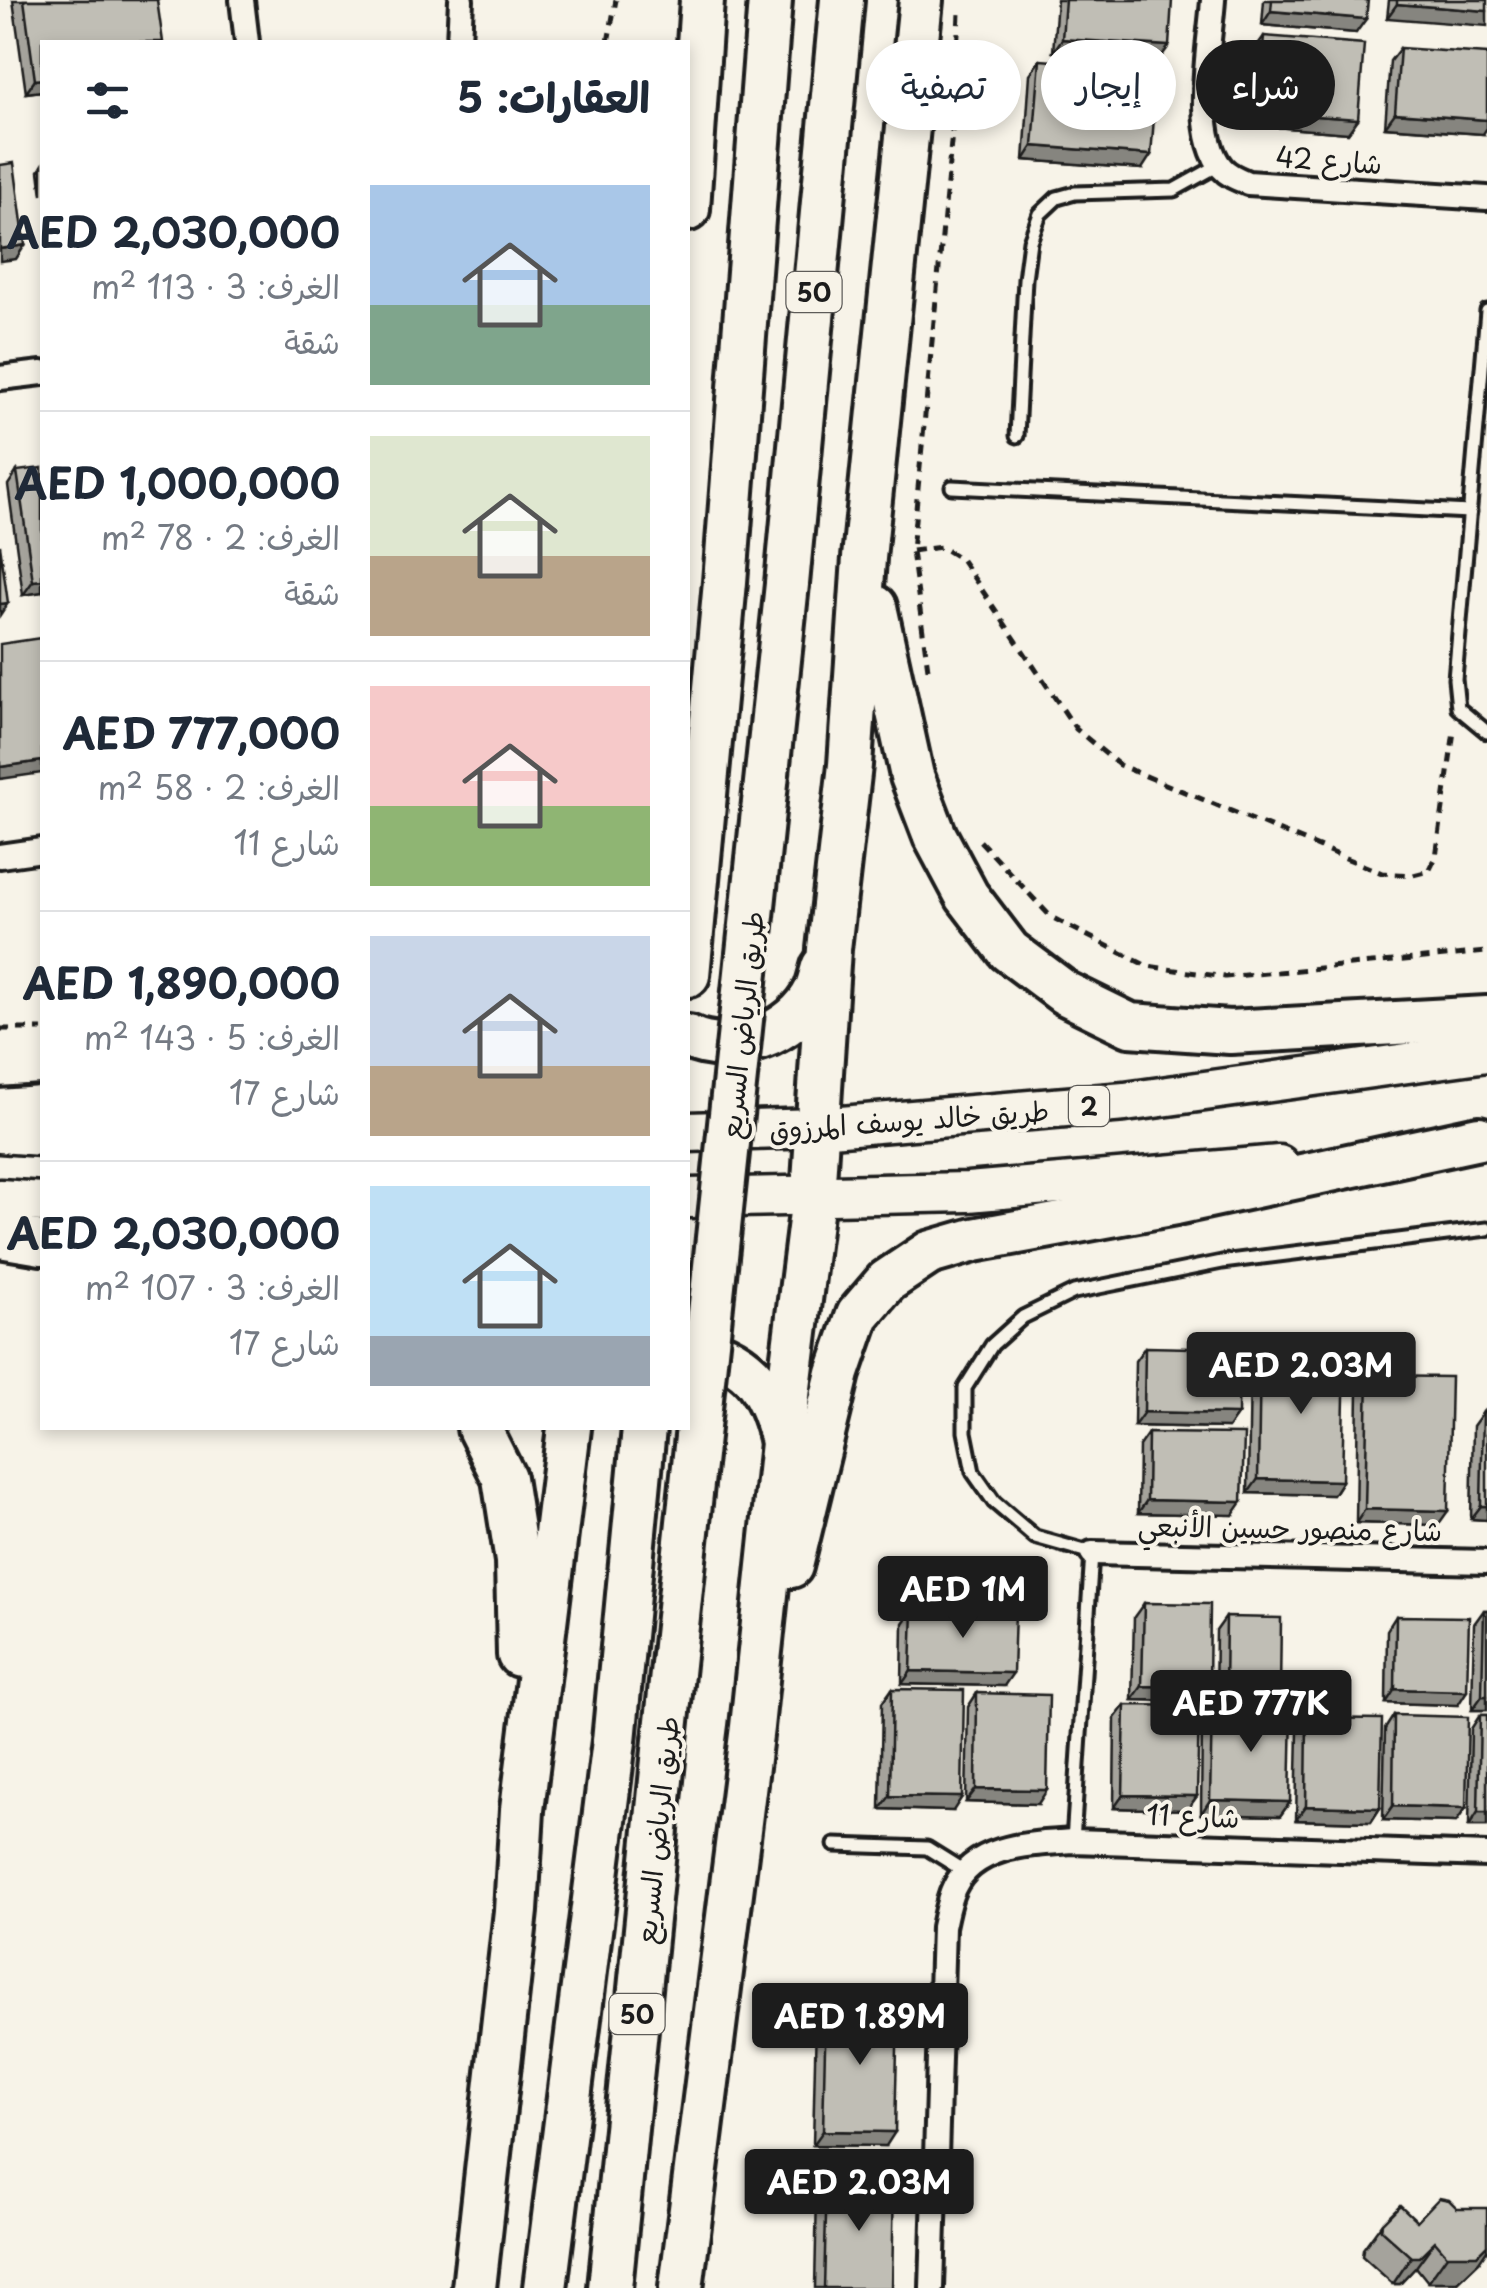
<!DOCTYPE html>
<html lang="ar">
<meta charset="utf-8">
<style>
:root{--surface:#fff;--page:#f2f2f3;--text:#1f2937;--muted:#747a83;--line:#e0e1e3;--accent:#1c1c1c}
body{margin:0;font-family:"Playpen Sans","Playpen Sans Arabic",sans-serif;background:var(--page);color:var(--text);direction:rtl;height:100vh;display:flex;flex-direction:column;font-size:38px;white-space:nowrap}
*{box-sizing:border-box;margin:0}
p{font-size:32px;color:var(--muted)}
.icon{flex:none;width:55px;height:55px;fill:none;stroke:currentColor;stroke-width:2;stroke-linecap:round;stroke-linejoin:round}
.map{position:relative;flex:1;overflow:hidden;direction:ltr}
.details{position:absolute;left:40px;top:40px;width:650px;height:1390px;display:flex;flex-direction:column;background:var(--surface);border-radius:0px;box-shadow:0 5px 15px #0003;direction:rtl}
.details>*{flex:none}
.hud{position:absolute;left:720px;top:40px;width:615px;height:90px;direction:rtl;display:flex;gap:20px}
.price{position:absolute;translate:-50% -85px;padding:0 22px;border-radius:10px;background:var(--accent);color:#fff;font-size:32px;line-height:65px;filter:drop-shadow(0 2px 5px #0008)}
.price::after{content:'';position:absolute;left:50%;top:60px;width:30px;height:22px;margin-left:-15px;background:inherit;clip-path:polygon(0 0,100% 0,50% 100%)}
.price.on{background:#222;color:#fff}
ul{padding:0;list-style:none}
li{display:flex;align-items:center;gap:30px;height:250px;padding:0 40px}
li+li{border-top:2px solid var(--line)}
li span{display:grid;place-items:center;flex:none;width:280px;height:200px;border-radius:0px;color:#555}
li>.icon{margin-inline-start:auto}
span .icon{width:120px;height:120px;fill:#fffc;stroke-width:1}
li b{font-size:42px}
h2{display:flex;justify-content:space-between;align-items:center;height:120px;padding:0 40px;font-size:42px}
.chip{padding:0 35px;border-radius:45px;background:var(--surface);box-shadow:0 5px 15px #0003;font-size:35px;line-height:90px}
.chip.on{background:var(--accent);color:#fff}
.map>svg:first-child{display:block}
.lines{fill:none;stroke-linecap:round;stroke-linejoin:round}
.service-casing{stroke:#1c1c1c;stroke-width:19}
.minor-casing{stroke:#1c1c1c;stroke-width:30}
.primary-casing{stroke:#1c1c1c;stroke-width:45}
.motorway-casing{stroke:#1c1c1c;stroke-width:50}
.path{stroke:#1c1c1c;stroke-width:5;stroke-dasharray:10 8;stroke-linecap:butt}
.service{stroke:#f7f3e8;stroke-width:11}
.minor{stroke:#f7f3e8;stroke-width:22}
.primary{stroke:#f7f3e8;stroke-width:38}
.motorway{stroke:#f7f3e8;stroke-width:42}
.motorway-bridge-casing{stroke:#1c1c1c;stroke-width:50;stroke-linecap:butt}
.motorway-bridge{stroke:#f7f3e8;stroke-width:42}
.wall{fill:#a5a39c;stroke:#1c1c1c;stroke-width:2.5}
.shaded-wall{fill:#86857f;stroke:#1c1c1c;stroke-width:2.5}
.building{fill:#c0beb5;stroke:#1c1c1c;stroke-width:2.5}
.labels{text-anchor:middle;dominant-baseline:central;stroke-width:8;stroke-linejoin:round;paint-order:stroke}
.shield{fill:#f7f3e8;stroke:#5e5c59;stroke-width:2.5}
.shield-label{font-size:25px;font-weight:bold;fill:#1c1c1c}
.street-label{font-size:28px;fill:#1c1c1c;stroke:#f7f3e8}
</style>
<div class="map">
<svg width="1487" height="2288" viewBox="0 0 1487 2288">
<rect width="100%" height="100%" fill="#f7f3e8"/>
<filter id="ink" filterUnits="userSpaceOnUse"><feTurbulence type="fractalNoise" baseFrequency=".01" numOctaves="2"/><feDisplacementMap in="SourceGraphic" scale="20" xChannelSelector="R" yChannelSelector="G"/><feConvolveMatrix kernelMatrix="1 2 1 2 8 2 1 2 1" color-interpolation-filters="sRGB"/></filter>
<g filter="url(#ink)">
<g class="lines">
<!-- service casing -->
<g class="service-casing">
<g id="service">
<polyline points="1487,311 1455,679 1458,708 1487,732"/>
<polyline points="1017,436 1025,279 1030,241 1040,214 1057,198 1075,193 1174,190 1219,165"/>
<polyline points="952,487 1470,512"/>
<polyline points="1073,1841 1092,1553 1035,1537 994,1502 973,1472 965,1432 965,1388 992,1345 1023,1317 1074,1292 1222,1262 1487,1229"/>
<polyline points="835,1845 927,1848 964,1871"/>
</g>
</g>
<!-- minor casing -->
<g class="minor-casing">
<g id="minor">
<polyline points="242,0 247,42"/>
<path d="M1213 0C1210 44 1192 133 1222 168 1229 176 1238 179 1248 183L1487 198"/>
<polyline points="459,42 461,0"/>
<polyline points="0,378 42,373"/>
<polyline points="0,856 42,850"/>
<polyline points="1092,1553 1487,1562"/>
<path d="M932 2288 943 1927C946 1914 948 1900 954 1888 975 1844 1031 1844 1073 1841L1487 1855"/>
</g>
</g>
<!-- primary casing -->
<g class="primary-casing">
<g id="primary">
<polyline points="688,1132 818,1128 1125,1102 1487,1052"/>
<polyline points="0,1133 42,1136"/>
<polyline points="688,1198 968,1192 1279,1165"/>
<polyline points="0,1199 42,1202"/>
</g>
</g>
<!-- motorway casing -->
<g class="motorway-casing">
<g id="motorway">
<polyline points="688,209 702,0"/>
<polyline points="787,584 842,0"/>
<polyline points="875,607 912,776 935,836 967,896 1009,951 1065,993 1130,1025 1230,1032 1487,1018"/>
<polyline points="688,975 725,582 770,0"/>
<path d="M688 1037C731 1058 795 1034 816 990 819 983 821 974 823 967"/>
<polyline points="0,1111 42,1108"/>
<polyline points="0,1236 42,1243"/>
<path d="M688 1343C745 1359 767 1379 781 1438"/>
<polyline points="479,1428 504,1478 517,1561 519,1655"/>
<polyline points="791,1566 838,1373 858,1315 887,1281 929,1253 974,1240 1176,1203 1479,1138"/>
<polyline points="474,2288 516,1911 522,1810 569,1428"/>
<polyline points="545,2288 614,1741 644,1428"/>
<polyline points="610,2288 665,1740"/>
<polyline points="681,2288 752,1727 782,1443 813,1197 829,949 850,765 864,558 921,0"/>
</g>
</g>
<!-- path -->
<g class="path">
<polyline points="608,42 616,0"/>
<polyline points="912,551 941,547 961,559 1076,729 1119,765 1382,873 1413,875 1429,871 1436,857 1454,731"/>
<polyline points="928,669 912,551 954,111 959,13"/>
<polyline points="980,841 1051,917 1147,966 1225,977 1487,952"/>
<polyline points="0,1029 42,1029"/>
</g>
<!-- service -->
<use href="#service" class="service"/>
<!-- minor -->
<use href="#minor" class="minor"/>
<!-- primary -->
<use href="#primary" class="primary"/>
<!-- motorway -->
<use href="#motorway" class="motorway"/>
<!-- motorway-bridge casing -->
<g class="motorway-bridge-casing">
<polyline id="motorway-bridge" points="665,1740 787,584"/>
</g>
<!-- motorway-bridge -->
<use href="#motorway-bridge" class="motorway-bridge"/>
</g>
<!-- wall -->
<g class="wall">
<polygon points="13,0 157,0 42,91 26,93"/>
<polygon points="1057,0 1172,0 1159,60 1053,52"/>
<polygon points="1264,0 1368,0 1356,33 1262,25"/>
<polygon points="1389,0 1487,0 1387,18"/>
<polygon points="1264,36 1358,119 1348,133 1249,125 1254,50"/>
<polygon points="1400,48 1483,134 1385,127 1390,61"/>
<polygon points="1040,60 1142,169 1024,160 1030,74"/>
<polygon points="42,166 42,195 39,171"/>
<polygon points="17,471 42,592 23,595 8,485"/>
<polygon points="1145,1347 1238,1414 1228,1428 1134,1426 1135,1361"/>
<polygon points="1260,1354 1342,1481 1333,1495 1248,1493 1250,1368"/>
<polygon points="1368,1376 1438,1525 1356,1523 1358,1390"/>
<polygon points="1483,1412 1487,1520 1471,1519 1473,1426"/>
<polygon points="1148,1433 1233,1515 1138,1513 1139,1446"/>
<polygon points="1144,1603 1199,1701 1132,1700 1134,1617"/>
<polygon points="913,1609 1004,1686 902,1684 903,1623"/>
<polygon points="1484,1610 1487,1610 1487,1710 1472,1710 1474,1624"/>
<polygon points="1396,1616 1458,1705 1386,1703 1387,1630"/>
<polygon points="1226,1617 1280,1692 1270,1706 1215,1705 1216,1631"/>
<polygon points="892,1689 953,1811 880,1809 882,1703"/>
<polygon points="977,1693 1038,1804 966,1802 968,1707"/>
<polygon points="1125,1705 1197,1796 1187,1810 1114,1808 1115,1718"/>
<polygon points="1212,1708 1290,1802 1280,1816 1201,1814 1202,1722"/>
<polygon points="1394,1715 1466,1808 1456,1822 1383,1820 1385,1729"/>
<polygon points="1480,1715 1487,1715 1487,1826 1469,1826 1471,1729"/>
<polygon points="1307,1718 1380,1808 1371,1822 1296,1820 1298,1731"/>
<polygon points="826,2005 886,2146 813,2145 816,2019"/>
<polygon points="827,2178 892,2288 815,2288 817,2192"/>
<polygon points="1417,2221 1479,2262 1458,2282 1428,2282 1416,2267 1400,2284 1393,2284 1362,2256 1363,2249 1382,2223"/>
</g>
<!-- shaded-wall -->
<g class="shaded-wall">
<polygon points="1397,4 1487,11 1487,26 1387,18"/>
<polygon points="1271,11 1366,19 1356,33 1262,25"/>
<polygon points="1062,39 1169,46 1159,60 1053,52"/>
<polygon points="42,79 42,91 26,93 35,80"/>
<polygon points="1258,112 1358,119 1348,133 1249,125"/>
<polygon points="1395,113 1487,120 1487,128 1483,134 1385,127"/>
<polygon points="1033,146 1151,155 1142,169 1024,160"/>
<polygon points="25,245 16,259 0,261 0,249"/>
<polygon points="42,580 42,592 23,595 33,581"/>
<polygon points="8,603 0,615 0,604"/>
<polygon points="42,761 42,773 0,779 0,767"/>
<polygon points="1144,1412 1238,1414 1228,1428 1134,1426"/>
<polygon points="1258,1479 1342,1481 1333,1495 1248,1493"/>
<polygon points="1147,1500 1242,1502 1233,1515 1138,1513"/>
<polygon points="1481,1506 1487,1506 1487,1520 1471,1519"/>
<polygon points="1365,1509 1448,1511 1438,1525 1356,1523"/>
<polygon points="911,1671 1013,1673 1004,1686 902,1684"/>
<polygon points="1142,1686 1209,1687 1199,1701 1132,1700"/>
<polygon points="1395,1689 1467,1691 1458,1705 1386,1703"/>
<polygon points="1225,1691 1280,1692 1270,1706 1215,1705"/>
<polygon points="1482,1696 1487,1696 1487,1710 1472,1710"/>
<polygon points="976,1789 1047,1790 1038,1804 966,1802"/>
<polygon points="1123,1795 1197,1796 1187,1810 1114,1808"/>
<polygon points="890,1796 962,1797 953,1811 880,1809"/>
<polygon points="1210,1800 1290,1802 1280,1816 1201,1814"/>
<polygon points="1306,1806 1380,1808 1371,1822 1296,1820"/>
<polygon points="1393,1806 1466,1808 1456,1822 1383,1820"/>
<polygon points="1478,1812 1487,1812 1487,1826 1469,1826"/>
<polygon points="823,2131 895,2132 886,2146 813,2145"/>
<polygon points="1435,2241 1416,2267 1400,2284 1393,2284 1411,2257"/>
<polygon points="1487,2245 1487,2250 1479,2262 1458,2282 1428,2282 1447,2255"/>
</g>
<!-- building -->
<g class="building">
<polygon points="24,0 157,0 163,42 42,42 42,79 35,80"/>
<polygon points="1065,0 1172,0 1169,46 1062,39"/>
<polygon points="1272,0 1368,0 1366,19 1271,11"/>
<polygon points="1397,0 1487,0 1487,11 1397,4"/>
<polygon points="1264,36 1364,44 1358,119 1258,112"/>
<polygon points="1400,48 1487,54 1487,120 1395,113"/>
<polygon points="1040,60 1158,69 1151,155 1033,146"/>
<polygon points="14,163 25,245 0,249 0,165"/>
<polygon points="42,468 42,580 33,581 17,471"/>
<polygon points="0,545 8,603 0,604"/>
<polygon points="41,638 42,649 42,761 0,767 0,644"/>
<polygon points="1145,1347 1239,1349 1238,1414 1144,1412"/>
<polygon points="1260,1354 1345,1355 1342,1481 1258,1479"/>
<polygon points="1368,1376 1451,1377 1448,1511 1365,1509"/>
<polygon points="1483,1412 1487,1412 1487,1506 1481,1506"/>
<polygon points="1148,1433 1244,1434 1242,1502 1147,1500"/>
<polygon points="1144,1603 1210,1604 1209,1687 1142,1686"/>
<polygon points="913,1609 1015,1611 1013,1673 911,1671"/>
<polygon points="1484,1610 1487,1610 1487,1696 1482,1696"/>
<polygon points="1396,1616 1469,1617 1467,1691 1395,1689"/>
<polygon points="1226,1617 1281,1618 1280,1692 1225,1691"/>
<polygon points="892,1689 964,1690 962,1797 890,1796"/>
<polygon points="977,1693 1049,1695 1047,1790 976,1789"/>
<polygon points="1125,1705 1199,1706 1197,1796 1123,1795"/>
<polygon points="1212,1708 1292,1710 1290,1802 1210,1800"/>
<polygon points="1394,1715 1468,1717 1466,1808 1393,1806"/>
<polygon points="1480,1715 1487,1715 1487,1812 1478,1812"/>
<polygon points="1307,1718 1382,1719 1380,1808 1306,1806"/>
<polygon points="826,2005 898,2006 895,2132 823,2131"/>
<polygon points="827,2178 894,2180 892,2288 824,2288"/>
<polygon points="1439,2198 1449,2200 1457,2208 1487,2208 1487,2245 1477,2255 1447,2255 1435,2241 1419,2257 1411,2257 1381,2230 1382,2223 1400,2205 1417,2221"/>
</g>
</g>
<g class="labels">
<!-- shield labels -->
<g class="shield">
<rect x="786.5" y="272" width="55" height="40" rx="8"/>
<rect x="1069" y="1086" width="40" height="40" rx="8"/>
<rect x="609.5" y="1994" width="55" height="40" rx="8"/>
</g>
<g class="shield-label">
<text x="814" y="292">50</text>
<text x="1089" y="1106">2</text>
<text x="637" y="2014">50</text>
</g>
<!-- street labels -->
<g class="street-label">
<text transform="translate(1329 159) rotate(4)">شارع 42</text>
<text transform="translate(741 1025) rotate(-84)">طريق الرياض السريع</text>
<text transform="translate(909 1119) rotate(-4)">طريق خالد يوسف المرزوق</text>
<text transform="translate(1290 1527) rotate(1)">شارع منصور حسين الأنبعي</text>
<text transform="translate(1193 1815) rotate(2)">شارع 11</text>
<text transform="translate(656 1830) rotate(-84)">طريق الرياض السريع</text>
</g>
</g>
</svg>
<b class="price on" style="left:1301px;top:1417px">AED 2.03M</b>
<b class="price" style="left:963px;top:1641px">AED 1M</b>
<b class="price" style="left:1251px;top:1755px">AED 777K</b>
<b class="price" style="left:860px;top:2068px">AED 1.89M</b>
<b class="price" style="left:859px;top:2234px">AED 2.03M</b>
<div class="hud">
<a class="chip on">شراء</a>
<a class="chip">إيجار</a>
<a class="chip">تصفية</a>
</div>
<section class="details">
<h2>العقارات: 5<svg class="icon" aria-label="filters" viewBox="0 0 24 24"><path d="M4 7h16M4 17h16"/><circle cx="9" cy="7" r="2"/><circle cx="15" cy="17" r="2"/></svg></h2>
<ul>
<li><span style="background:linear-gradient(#a9c7e8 60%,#7fa58c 0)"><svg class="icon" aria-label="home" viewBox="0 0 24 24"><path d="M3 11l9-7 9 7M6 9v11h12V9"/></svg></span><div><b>AED 2,030,000</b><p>الغرف: 3 · 113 m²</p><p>شقة</p></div></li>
<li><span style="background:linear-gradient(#dfe7d0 60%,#b9a48a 0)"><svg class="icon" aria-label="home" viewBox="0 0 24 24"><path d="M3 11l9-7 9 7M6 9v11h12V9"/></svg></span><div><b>AED 1,000,000</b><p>الغرف: 2 · 78 m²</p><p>شقة</p></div></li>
<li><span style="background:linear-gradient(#f6c9c9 60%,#8fb573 0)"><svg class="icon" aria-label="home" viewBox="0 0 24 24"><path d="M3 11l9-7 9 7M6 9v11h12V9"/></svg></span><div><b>AED 777,000</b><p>الغرف: 2 · 58 m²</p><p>شارع 11</p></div></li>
<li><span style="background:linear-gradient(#c9d6e8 65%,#b9a48a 0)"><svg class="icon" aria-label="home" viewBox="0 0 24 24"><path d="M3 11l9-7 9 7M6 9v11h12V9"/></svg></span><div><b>AED 1,890,000</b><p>الغرف: 5 · 143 m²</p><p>شارع 17</p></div></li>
<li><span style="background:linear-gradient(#bfe0f5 75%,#9aa5b1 0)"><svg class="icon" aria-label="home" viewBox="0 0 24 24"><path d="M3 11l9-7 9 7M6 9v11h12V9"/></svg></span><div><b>AED 2,030,000</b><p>الغرف: 3 · 107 m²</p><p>شارع 17</p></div></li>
</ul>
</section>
</div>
